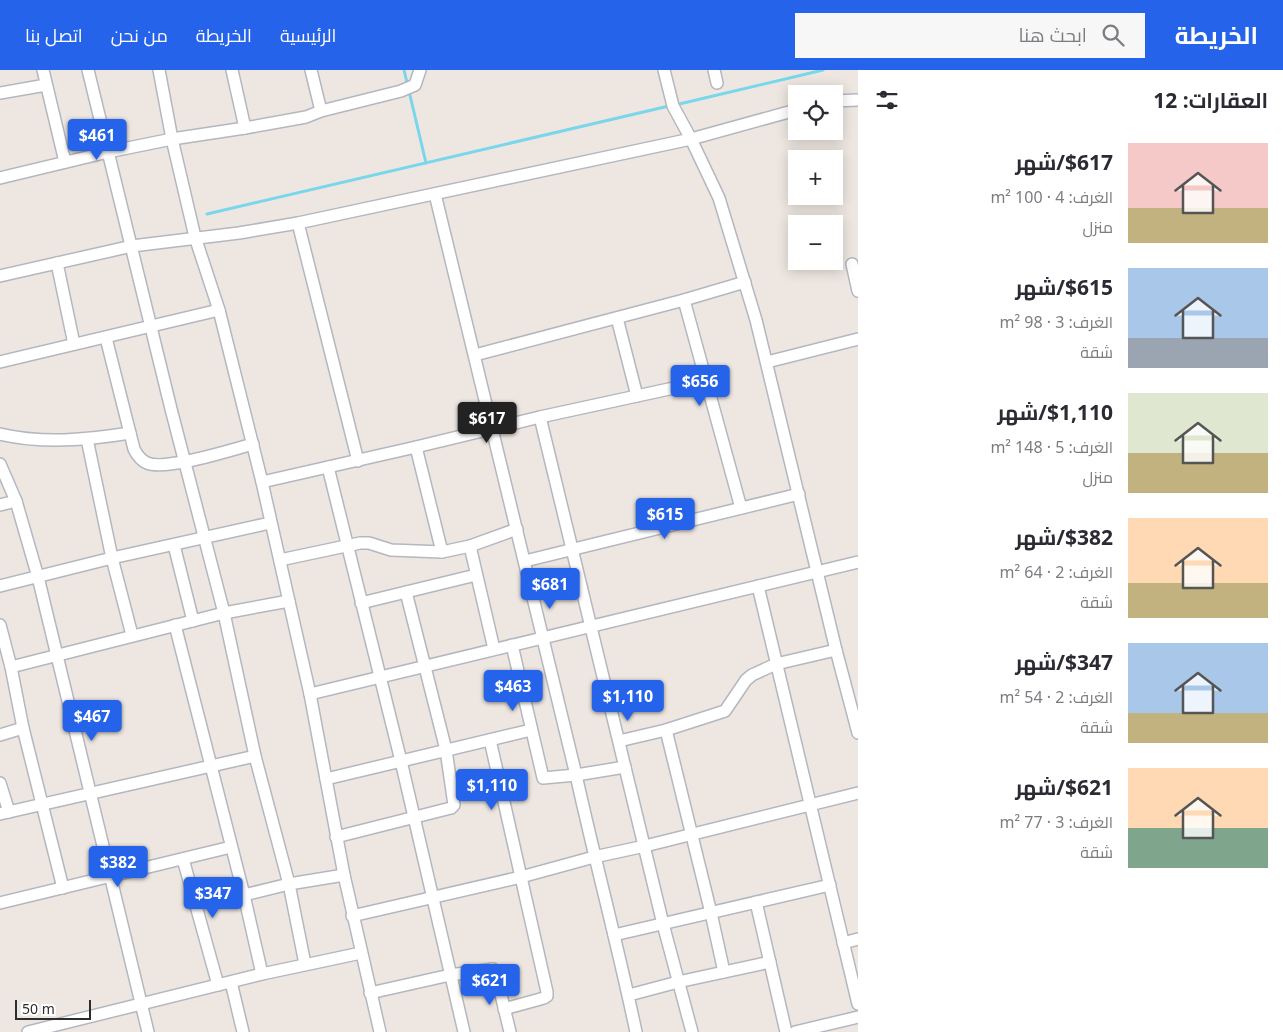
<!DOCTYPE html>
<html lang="ar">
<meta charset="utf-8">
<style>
:root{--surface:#fff;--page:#f7f7f7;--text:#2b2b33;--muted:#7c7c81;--accent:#2563eb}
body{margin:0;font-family:"Noto Sans",Cairo,sans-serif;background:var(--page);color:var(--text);direction:rtl;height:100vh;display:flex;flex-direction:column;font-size:19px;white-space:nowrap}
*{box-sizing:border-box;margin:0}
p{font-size:16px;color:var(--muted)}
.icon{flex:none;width:28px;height:28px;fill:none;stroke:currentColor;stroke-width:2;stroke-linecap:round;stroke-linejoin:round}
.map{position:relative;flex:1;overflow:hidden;direction:ltr}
.panel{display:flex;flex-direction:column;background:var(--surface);width:425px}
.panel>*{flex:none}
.tools{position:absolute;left:788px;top:15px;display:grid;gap:10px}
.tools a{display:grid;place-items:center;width:55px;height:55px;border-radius:0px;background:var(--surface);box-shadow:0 2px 12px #0003;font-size:25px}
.scale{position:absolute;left:15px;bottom:12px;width:76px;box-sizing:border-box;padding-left:5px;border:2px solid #2d2d2d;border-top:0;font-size:14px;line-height:18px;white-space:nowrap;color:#2d2d2d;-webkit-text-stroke:4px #fff;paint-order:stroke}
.price{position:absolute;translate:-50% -42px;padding:0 11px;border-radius:5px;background:var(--accent);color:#fff;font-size:16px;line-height:32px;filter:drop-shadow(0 1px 2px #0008)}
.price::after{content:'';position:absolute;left:50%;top:30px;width:15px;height:11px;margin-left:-8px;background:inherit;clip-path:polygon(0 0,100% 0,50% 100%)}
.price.active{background:#222;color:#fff}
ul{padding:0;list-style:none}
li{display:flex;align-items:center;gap:15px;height:125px;padding:0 15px}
li span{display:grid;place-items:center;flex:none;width:140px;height:100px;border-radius:0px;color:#555}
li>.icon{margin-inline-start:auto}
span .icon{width:60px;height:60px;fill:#fffc;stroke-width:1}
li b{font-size:21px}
h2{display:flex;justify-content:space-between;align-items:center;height:60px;padding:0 15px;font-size:21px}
header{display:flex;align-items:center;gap:30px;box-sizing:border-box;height:70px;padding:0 25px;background:var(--accent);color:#fff}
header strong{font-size:24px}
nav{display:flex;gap:28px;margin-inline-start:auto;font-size:18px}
.search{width:350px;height:45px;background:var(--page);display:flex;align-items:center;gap:12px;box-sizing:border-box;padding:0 18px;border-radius:0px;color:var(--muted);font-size:19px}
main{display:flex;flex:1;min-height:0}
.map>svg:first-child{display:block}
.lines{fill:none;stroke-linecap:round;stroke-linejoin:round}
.stream{stroke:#79d6eb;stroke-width:3}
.street-casing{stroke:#b4b7c0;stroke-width:14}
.street{stroke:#fff;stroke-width:11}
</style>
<header>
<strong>الخريطة</strong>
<div class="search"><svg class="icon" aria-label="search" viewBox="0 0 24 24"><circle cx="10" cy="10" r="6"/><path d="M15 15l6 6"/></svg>ابحث هنا</div>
<nav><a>الرئيسية</a><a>الخريطة</a><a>من نحن</a><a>اتصل بنا</a></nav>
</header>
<main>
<section class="panel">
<h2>العقارات: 12<svg class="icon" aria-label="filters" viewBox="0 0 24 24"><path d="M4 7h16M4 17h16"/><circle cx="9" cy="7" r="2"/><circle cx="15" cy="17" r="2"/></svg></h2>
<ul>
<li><span style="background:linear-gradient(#f6c9c9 65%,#c2b280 0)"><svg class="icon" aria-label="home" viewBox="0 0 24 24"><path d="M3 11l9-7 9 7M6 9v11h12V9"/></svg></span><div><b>$617/شهر</b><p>الغرف: 4 · 100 m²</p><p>منزل</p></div></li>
<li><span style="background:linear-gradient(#a9c7e8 70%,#9aa5b1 0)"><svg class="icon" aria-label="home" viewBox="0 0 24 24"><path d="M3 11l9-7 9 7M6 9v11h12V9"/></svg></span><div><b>$615/شهر</b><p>الغرف: 3 · 98 m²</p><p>شقة</p></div></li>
<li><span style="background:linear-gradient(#dfe7d0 60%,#c2b280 0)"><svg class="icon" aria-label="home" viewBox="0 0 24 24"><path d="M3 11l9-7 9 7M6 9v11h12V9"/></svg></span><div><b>$1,110/شهر</b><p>الغرف: 5 · 148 m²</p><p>منزل</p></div></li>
<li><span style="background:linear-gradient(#ffd9b3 65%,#c2b280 0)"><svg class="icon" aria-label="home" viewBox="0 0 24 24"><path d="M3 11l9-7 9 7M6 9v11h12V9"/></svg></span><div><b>$382/شهر</b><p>الغرف: 2 · 64 m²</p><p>شقة</p></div></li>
<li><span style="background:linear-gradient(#a9c7e8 70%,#c2b280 0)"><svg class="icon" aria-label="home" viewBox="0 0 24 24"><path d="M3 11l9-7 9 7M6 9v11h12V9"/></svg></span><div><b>$347/شهر</b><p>الغرف: 2 · 54 m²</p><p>شقة</p></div></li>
<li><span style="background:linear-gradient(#ffd9b3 60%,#7fa58c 0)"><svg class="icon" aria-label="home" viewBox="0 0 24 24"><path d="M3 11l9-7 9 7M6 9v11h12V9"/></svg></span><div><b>$621/شهر</b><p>الغرف: 3 · 77 m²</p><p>شقة</p></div></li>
</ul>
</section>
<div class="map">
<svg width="858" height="962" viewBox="0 0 858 962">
<rect width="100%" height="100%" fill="#eee7e1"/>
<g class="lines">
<!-- stream -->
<g class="stream">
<polyline points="404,0 426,93"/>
<polyline points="675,35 823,0"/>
<polyline points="207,144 669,36"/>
</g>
<!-- street casing -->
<g class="street-casing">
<g id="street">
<polyline points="43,0 65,92"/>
<polyline points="88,0 171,339 224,543 255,686 289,814 305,894"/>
<polyline points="159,0 172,69 195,167 219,240 262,412 310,624 344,805 380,962"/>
<polyline points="232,0 245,58"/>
<polyline points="311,0 321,41"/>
<polyline points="664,0 673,36 691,69 719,128 756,250 836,580 858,663"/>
<polyline points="714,0 717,13"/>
<polyline points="0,23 46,15"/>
<polyline points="834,31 858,30"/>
<polyline points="0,108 108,82 172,69 245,58 306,47 321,41 401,21 415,15 420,0"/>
<path d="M435 124 576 705C595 791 618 876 636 962"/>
<polyline points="298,153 358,391"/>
<polyline points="57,193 74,274"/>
<polyline points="852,194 858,221"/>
<polyline points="0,206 132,176 239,163 298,153 691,69 796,40"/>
<polyline points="684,230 741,438"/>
<polyline points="617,248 637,326"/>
<path d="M106 268 134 379C137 385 140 390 147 393 165 401 232 380 253 374"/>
<polyline points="475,285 684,230 745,212"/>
<polyline points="0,292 219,240"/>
<polyline points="767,292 858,269"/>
<polyline points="540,347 663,854 692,962"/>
<path d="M0 364C43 374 86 370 130 363"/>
<polyline points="87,369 112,488 132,565"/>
<polyline points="416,377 442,482"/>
<polyline points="0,394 16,431 38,507 148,962"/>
<polyline points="328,397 401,691 464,962"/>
<polyline points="262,412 416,377 540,347 706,311"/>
<polyline points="0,435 16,431"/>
<polyline points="174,475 193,551"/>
<polyline points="470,476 494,579"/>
<polyline points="280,490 360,473 369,473 391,480 442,482 470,476 517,459"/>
<polyline points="525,491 799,424"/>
<polyline points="0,516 112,488 270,453"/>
<polyline points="758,516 858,934"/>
<polyline points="361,533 476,505"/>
<polyline points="0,555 11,597 23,658 63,818"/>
<polyline points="175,555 244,825 262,904"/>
<polyline points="512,575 543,708 576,705 625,697"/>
<polyline points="11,597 224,543 289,531"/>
<polyline points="310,624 858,492"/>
<polyline points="666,660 711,843 724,902"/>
<polyline points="0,665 23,658"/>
<polyline points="490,670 547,922 547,926 544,928 504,939"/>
<polyline points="619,671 666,660 725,641 746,610 752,605 776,594 836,580"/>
<polyline points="326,709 531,660"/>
<polyline points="0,713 9,742"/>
<polyline points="0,744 255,686"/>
<polyline points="336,767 451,738 454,735 446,680 406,522"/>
<polyline points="183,789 218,915"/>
<polyline points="244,825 289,814 344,805"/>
<polyline points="756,832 786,962"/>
<polyline points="0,833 231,777"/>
<polyline points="352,846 521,807 594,787 645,776 858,723"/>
<polyline points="614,865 830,815"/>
<polyline points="843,873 858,869"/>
<polyline points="231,912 243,962"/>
<polyline points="370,923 450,905 493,899 496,904 510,962"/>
<polyline points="629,925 678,912 770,892"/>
<polyline points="28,962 262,904 361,883"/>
<polyline points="795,962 858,947"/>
</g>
</g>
<!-- street -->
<use href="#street" class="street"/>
</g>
</svg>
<div class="tools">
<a><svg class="icon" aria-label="locate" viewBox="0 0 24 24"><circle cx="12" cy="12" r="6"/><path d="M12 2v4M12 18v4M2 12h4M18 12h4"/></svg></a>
<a>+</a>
<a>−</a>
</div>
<div class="scale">50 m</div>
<b class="price" style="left:97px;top:91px">$461</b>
<b class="price" style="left:700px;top:337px">$656</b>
<b class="price active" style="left:487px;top:374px">$617</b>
<b class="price" style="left:665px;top:470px">$615</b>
<b class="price" style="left:550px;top:540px">$681</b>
<b class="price" style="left:513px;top:642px">$463</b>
<b class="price" style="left:628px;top:652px">$1,110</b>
<b class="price" style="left:92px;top:672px">$467</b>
<b class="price" style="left:492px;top:741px">$1,110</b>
<b class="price" style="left:118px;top:818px">$382</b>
<b class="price" style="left:213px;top:849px">$347</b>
<b class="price" style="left:490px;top:936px">$621</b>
</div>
</main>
